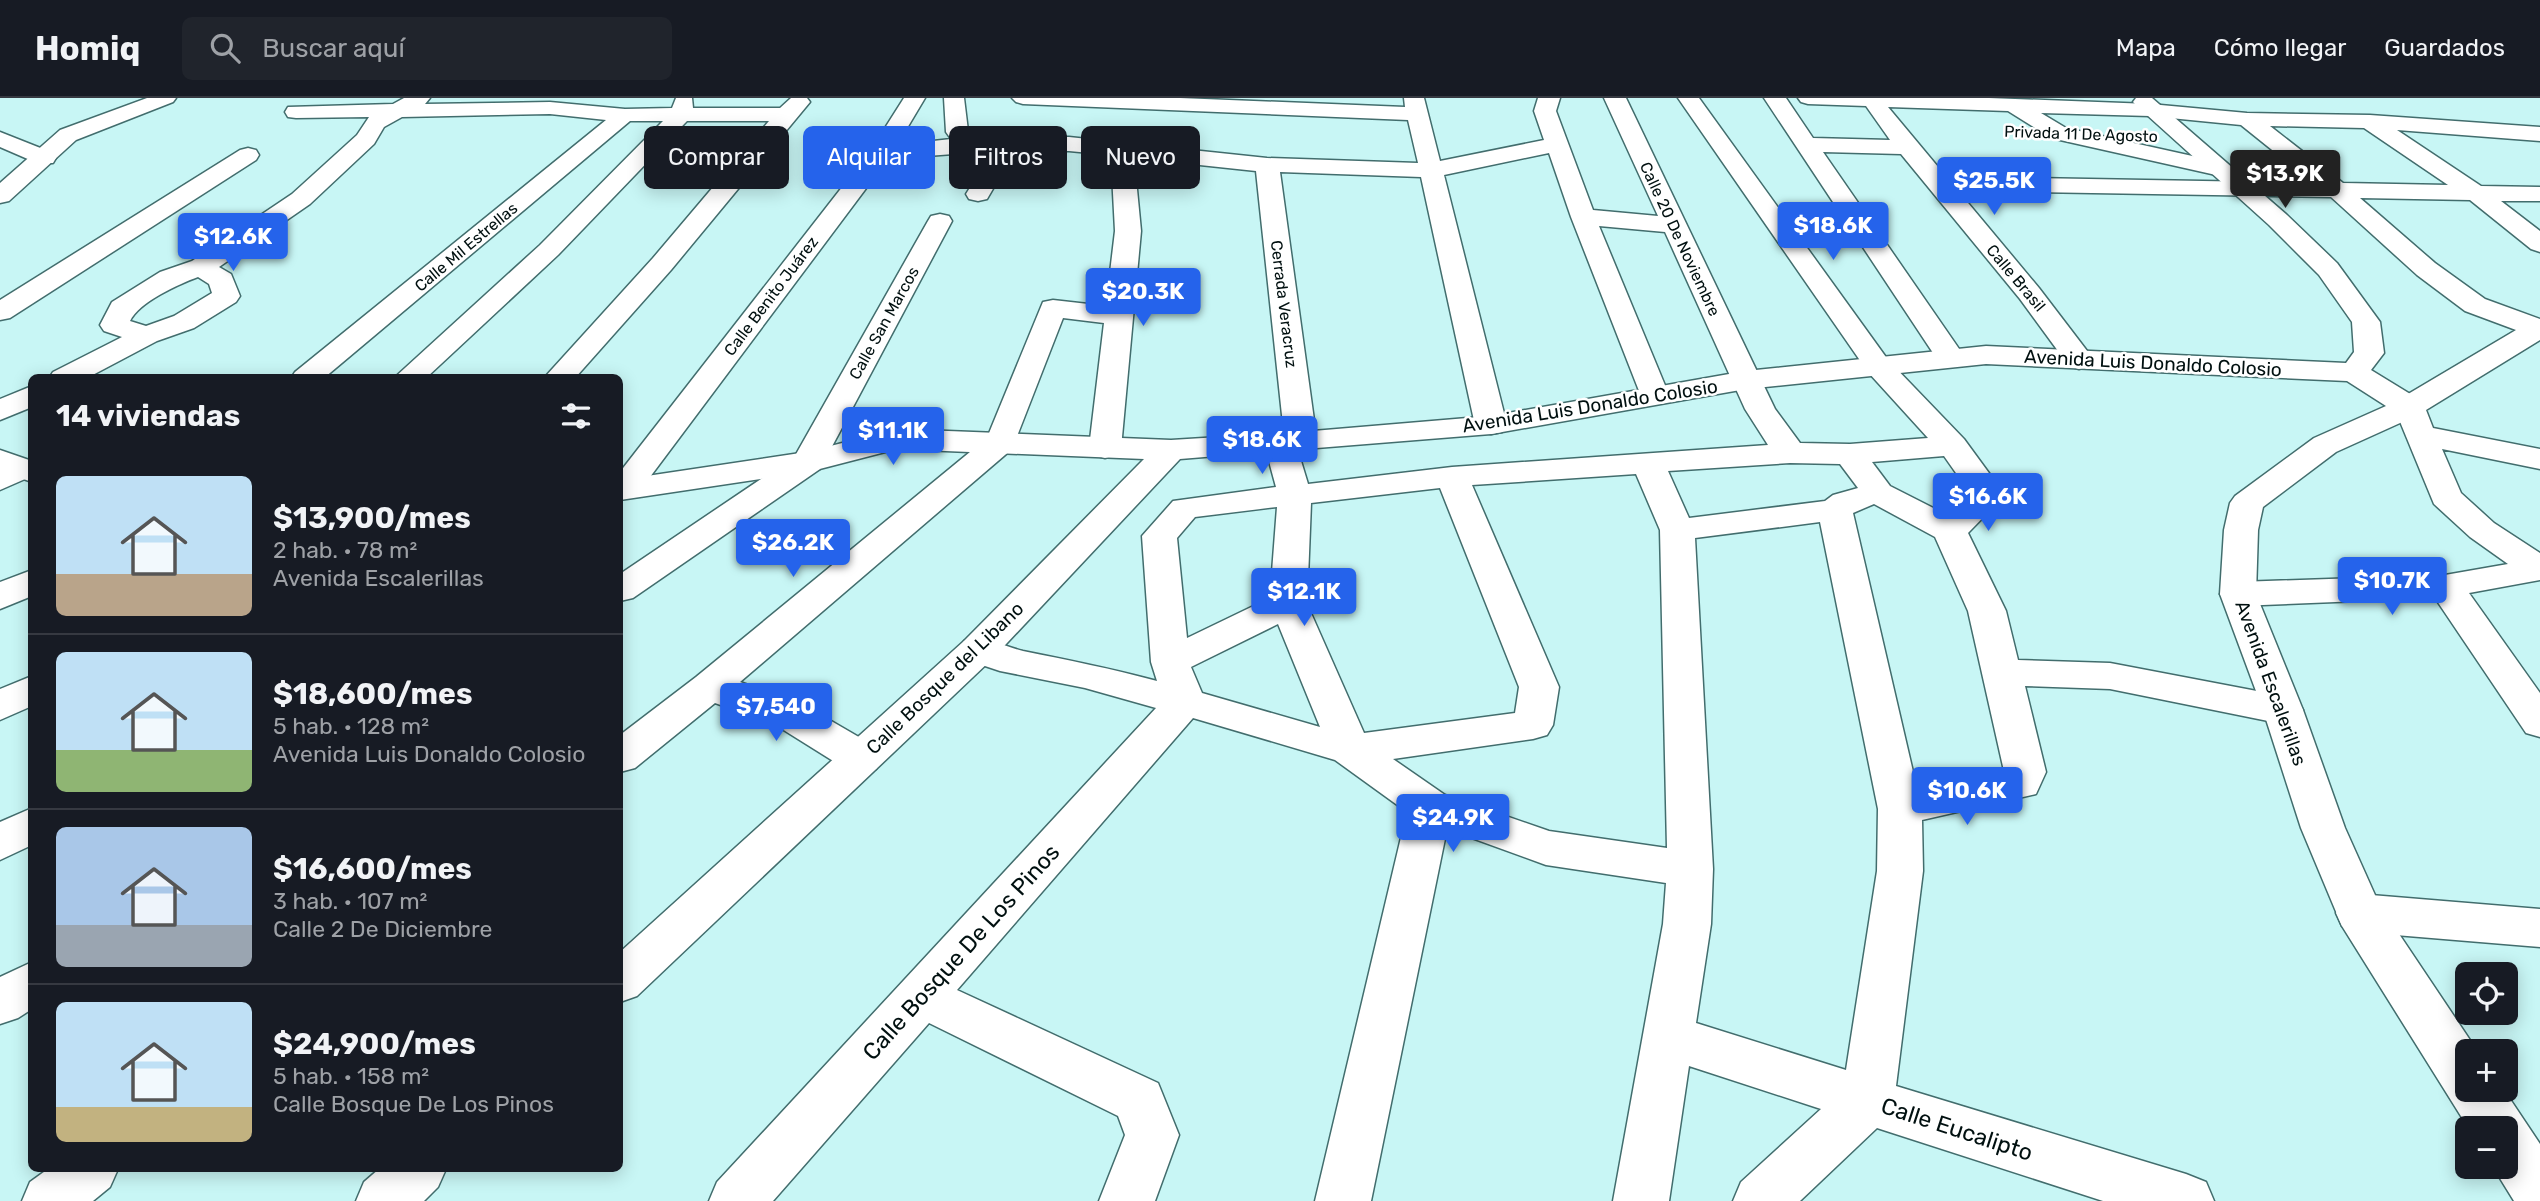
<!DOCTYPE html>
<html lang="es">
<meta charset="utf-8">
<style>
:root{--surface:#171b24;--page:#20242c;--text:#f1f3f6;--muted:#9ea1a6;--line:#363941;--accent:#2563eb}
body{margin:0;font-family:Rubik,sans-serif;background:var(--page);color:var(--text);height:100vh;display:flex;flex-direction:column;font-size:26px;white-space:nowrap}
*{box-sizing:border-box;margin:0}
p{font-size:23px;color:var(--muted)}
.icon{flex:none;width:38px;height:38px;fill:none;stroke:currentColor;stroke-width:2;stroke-linecap:round;stroke-linejoin:round}
.map{position:relative;flex:1;overflow:hidden}
.details{position:absolute;left:28px;top:276px;width:595px;height:798px;display:flex;flex-direction:column;background:var(--surface);border-radius:10px;box-shadow:0 4px 18px #0003}
.details>*{flex:none}
.banner{position:absolute;left:644px;top:28px;width:665px;height:63px;display:flex;gap:14px}
.controls{position:absolute;left:2455px;top:864px;display:grid;gap:14px}
.controls a{display:grid;place-items:center;width:63px;height:63px;border-radius:10px;background:var(--surface);box-shadow:0 4px 18px #0003;font-size:35px}
.price{position:absolute;translate:-50% -60px;padding:0 16px;border-radius:7px;background:var(--accent);color:#fff;font-size:23px;line-height:46px;filter:drop-shadow(0 2px 4px #0008)}
.price::after{content:'';position:absolute;left:50%;top:42px;width:21px;height:16px;margin-left:-10px;background:inherit;clip-path:polygon(0 0,100% 0,50% 100%)}
.price.on{background:#222;color:#fff}
ul{padding:0;list-style:none}
li{display:flex;align-items:center;gap:21px;height:175px;padding:0 28px}
li+li{border-top:2px solid var(--line)}
li span{display:grid;place-items:center;flex:none;width:196px;height:140px;border-radius:10px;color:#555}
li>.icon{margin-inline-start:auto}
span .icon{width:84px;height:84px;fill:#fffc;stroke-width:1}
li b{font-size:30px}
h2{display:flex;justify-content:space-between;align-items:center;height:84px;padding:0 28px;font-size:30px}
.pill{padding:0 24px;border-radius:10px;background:var(--surface);box-shadow:0 4px 18px #0003;font-size:24px;line-height:63px}
.pill.on{background:var(--accent);color:#fff}
header{display:flex;align-items:center;gap:42px;box-sizing:border-box;height:98px;padding:0 35px;background:var(--surface);border-bottom:2px solid var(--line)}
header strong{font-size:33px}
nav{display:flex;gap:38px;margin-inline-start:auto;font-size:24px}
.search{width:490px;height:63px;background:var(--page);display:flex;align-items:center;gap:18px;box-sizing:border-box;padding:0 24px;border-radius:10px;color:var(--muted);font-size:26px}
.map>svg:first-child{display:block}
.lines{fill:none;stroke-linecap:round;stroke-linejoin:round}
.street-casing{stroke:#426d6d;stroke-width:3}
.secondary-casing{stroke:#426d6d;stroke-width:3}
.street{fill:#fff;fill-rule:evenodd}
.secondary{fill:#fff;fill-rule:evenodd}
.labels{text-anchor:middle;dominant-baseline:central;stroke-width:5;stroke-linejoin:round;paint-order:stroke}
.far-street-label{font-size:16px;fill:#011010;stroke:#fff}
.street-label{font-size:19px;fill:#011010;stroke:#fff}
.near-street-label{font-size:23px;fill:#011010;stroke:#fff}
</style>
<header>
<strong>Homiq</strong>
<div class="search"><svg class="icon" aria-label="search" viewBox="0 0 24 24"><circle cx="10" cy="10" r="6"/><path d="M15 15l6 6"/></svg>Buscar aquí</div>
<nav><a>Mapa</a><a>Cómo llegar</a><a>Guardados</a></nav>
</header>
<div class="map">
<svg width="2540" height="1103" viewBox="0 0 2540 1103">
<rect width="100%" height="100%" fill="#c8f6f5"/>
<g class="lines">
<!-- street casing -->
<g class="street-casing">
<g id="street">
<path d="M404 0H430L425 6 550 4 625 11 672 10 676 0H692L693 10H780L791 0H807L810 4 671 172 575 280H544L653 160 769 23H687L558 157 426 280H394L540 147 663 23H630L324 280H291L295 274 606 22 550 16 402 19 384 29 374 46 310 106 219 169 231 176 240 198 236 204 194 230 157 243 87 280H49L53 274 122 239 104 233 100 227 112 204 160 174 192 163 292 96 357 37 369 19 296 20 288 19 285 14 288 9 393 6ZM198 179 209 186 212 195 174 218 146 228 130 223C139 204 179 186 198 179Z"/>
<path d="M904 0H925L897 47 951 41 946 34 944 0H964L968 33 974 39H1069L1267 60 1418 65 1408 22 1023 6 1016 4 1012 0H1180L1405 9 1404 0H1424L1440 63 1544 42 1534 13 1538 0H1560L1556 13 1593 112 1658 118 1604 0H1626L1775 311 1800 345 1850 346 1928 340 1868 274 1678 0H1699L1888 262 1964 341 2005 397 1968 435 2006 513 2018 562 2110 565 2283 598 2297 602 2303 612 2297 622 2283 626 2110 591 2025 588 2046 674 2036 696 1922 722 1923 773 1896 988 2186 1076 2206 1084 2214 1103H2103L1877 1030 1800 1103H1733L1741 1084 1821 1011 1689 968 1669 1103H1613L1663 826 1666 785 1546 767 1447 731 1371 1103H1315L1407 714 1335 662 1193 620 957 892 1158 985 1179 1037 1155 1103H1099L1125 1037 1118 1018 929 925 773 1103H709L717 1084 1156 610 1085 590 1000 573 964 561 959 552 964 543C986 537 1002 548 1023 553 1068 562 1113 571 1157 583L1151 564 1142 438 1173 403 1276 389 1264 345 1269 338 1284 336 1256 73 1134 60 1141 133 1121 350 1116 357 1105 360 1094 357 1089 350 1104 225 1063 220 1012 351 740 584 802 606 876 649 882 660 876 671 861 675 846 671 774 626 715 605 635 670 620 674V637L696 579 987 340 1043 204 1053 202 1106 208 1115 133 1111 57 1069 53H1015L987 101 978 103 969 101 966 96 993 53 888 61 635 399 620 401V374L871 52ZM1549 55 1571 119 1643 303 1654 306 1665 303 1669 297 1599 128 1665 134 1745 311 1768 347 1452 369 1308 386 1298 353 1312 351 1317 344 1280 74 1421 79 1475 327 1480 334 1491 336 1502 334 1507 327 1444 77ZM1944 358 1970 395 1947 417 1890 388 1872 364ZM1790 365 1840 366 1858 390 1833 397 1825 403 1689 420 1668 373ZM1636 376 1660 432 1667 750 1549 733 1445 697 1393 661 1533 641 1547 637 1553 627 1559 589 1472 387ZM1440 390 1519 589 1515 615 1364 635 1307 506 1311 405ZM1874 406 1935 439 1968 513 2004 673 1917 691 1853 415ZM1277 409 1270 500 1187 540 1177 440 1195 419ZM1820 424 1878 711 1877 773 1846 972 1696 925 1711 826 1713 771 1695 440ZM1278 526 1320 629 1202 595 1191 569Z"/>
<path d="M1764 0H1786L1813 40 1890 42 1866 8 1808 6 1801 4 1798 0H1989L2150 6 2247 15 2370 17 2540 29V43L2397 32 2481 88 2540 89V103H2501L2540 133V154L2531 151 2470 102 2360 100 2435 165 2485 201 2540 221V242L2426 312 2433 330 2540 351V371L2442 351 2461 395 2494 425 2540 455V482L2469 495 2540 595V639L2526 635 2435 500 2238 508 2225 504 2220 496 2225 488 2238 484 2445 477 2508 466 2470 439 2434 406 2394 309 2398 302 2516 232 2465 213 2417 177 2331 99 2030 94 2022 92 2018 87 2022 82 2030 80 2313 85 2241 27 2150 18 2041 15 2066 30 2224 65 2228 70 2224 75 2216 77 2051 40 2008 13 1888 9 2039 190 2094 262 2089 268 2079 271 2069 268 2020 201 1901 56 1823 54 1964 258 1959 264 1949 267 1939 264ZM2270 28 2364 30 2448 87 2343 85Z"/>
<polygon points="0,34 53,55 56,60 53,65 37,65 0,49"/>
<polygon points="248,50 256,52 259,57 256,62 10,220 0,222 0,202 240,52"/>
<polygon points="940,116 949,118 952,123 820,371 633,500 620,503 620,476 795,358 928,123 931,118"/>
<polygon points="32,288 32,309 0,322 0,301"/>
<polygon points="20,361 32,364 32,378 0,392 0,369"/>
<polygon points="32,578 32,608 0,622 0,591"/>
<polygon points="32,710 32,747 0,762 0,724"/>
<polygon points="2359,796 2540,811 2540,849 2359,834 2342,828 2336,815 2342,802"/>
<polygon points="32,864 32,911 18,920 0,926 0,879"/>
<polygon points="48,1071 118,1071 110,1089 93,1103 22,1103 30,1084"/>
</g>
</g>
<!-- secondary casing -->
<g class="secondary-casing">
<g id="secondary">
<polygon points="147,0 176,0 173,4 76,42 9,103 0,105 0,85 60,32"/>
<polygon points="2136,0 2152,0 2287,117 2337,165 2380,224 2384,255 2371,272 2420,302 2424,309 2420,316 2336,354 2263,409 2258,432 2256,496 2303,612 2345,730 2379,806 2478,954 2468,954 2468,992 2504,992 2540,1046 2540,1103 2514,1103 2493,1069 2506,1069 2506,1031 2469,1031 2342,828 2301,730 2263,612 2220,496 2224,432 2230,405 2235,398 2314,340 2386,308 2347,283 1986,266 1746,291 1491,336 1180,361 992,561 637,898 620,904 620,854 964,543 1144,361 897,351 808,374 620,402 620,382 807,354 897,331 1171,342 1301,334 1491,318 1746,273 1986,248 2346,265 2354,254 2352,224 2319,177 2269,127 2137,8 2133,4"/>
<polygon points="0,352 32,363 32,384 0,373"/>
<polygon points="32,472 32,498 0,511 0,484"/>
<polygon points="379,1071 446,1071 438,1089 424,1103 356,1103 364,1084"/>
</g>
</g>
<!-- street -->
<use href="#street" class="street"/>
<!-- secondary -->
<use href="#secondary" class="secondary"/>
</g>
<g class="labels">
<!-- far-street labels -->
<g class="far-street-label">
<text transform="translate(2081 36) rotate(2)">Privada 11 De Agosto</text>
<text transform="translate(1680 141) rotate(65)">Calle 20 De Noviembre</text>
<text transform="translate(466 149) rotate(-40)">Calle Mil Estrellas</text>
<text transform="translate(2016 180) rotate(50)">Calle Brasil</text>
<text transform="translate(771 198) rotate(-53)">Calle Benito Juárez</text>
<text transform="translate(1284 206) rotate(83)">Cerrada Veracruz</text>
<text transform="translate(884 225) rotate(-61)">Calle San Marcos</text>
</g>
<!-- street labels -->
<g class="street-label">
<text transform="translate(2153 265) rotate(3)">Avenida Luis Donaldo Colosio</text>
<text transform="translate(1590 308) rotate(-9)">Avenida Luis Donaldo Colosio</text>
<text transform="translate(945 580) rotate(-44)">Calle Bosque del Libano</text>
<text transform="translate(2271 585) rotate(70)">Avenida Escalerillas</text>
</g>
<!-- near-street labels -->
<g class="near-street-label">
<text transform="translate(961 854) rotate(-48)">Calle Bosque De Los Pinos</text>
<text transform="translate(1957 1031) rotate(18)">Calle Eucalipto</text>
</g>
</g>
</svg>
<div class="controls">
<a><svg class="icon" aria-label="locate" viewBox="0 0 24 24"><circle cx="12" cy="12" r="6"/><path d="M12 2v4M12 18v4M2 12h4M18 12h4"/></svg></a>
<a>+</a>
<a>−</a>
</div>
<b class="price on" style="left:2285px;top:112px">$13.9K</b>
<b class="price" style="left:1994px;top:119px">$25.5K</b>
<b class="price" style="left:1833px;top:164px">$18.6K</b>
<b class="price" style="left:233px;top:175px">$12.6K</b>
<b class="price" style="left:1143px;top:230px">$20.3K</b>
<b class="price" style="left:893px;top:369px">$11.1K</b>
<b class="price" style="left:1262px;top:378px">$18.6K</b>
<b class="price" style="left:1988px;top:435px">$16.6K</b>
<b class="price" style="left:793px;top:481px">$26.2K</b>
<b class="price" style="left:2392px;top:519px">$10.7K</b>
<b class="price" style="left:1304px;top:530px">$12.1K</b>
<b class="price" style="left:776px;top:645px">$7,540</b>
<b class="price" style="left:1967px;top:729px">$10.6K</b>
<b class="price" style="left:1453px;top:756px">$24.9K</b>
<div class="banner">
<a class="pill">Comprar</a>
<a class="pill on">Alquilar</a>
<a class="pill">Filtros</a>
<a class="pill">Nuevo</a>
</div>
<section class="details">
<h2>14 viviendas<svg class="icon" aria-label="filters" viewBox="0 0 24 24"><path d="M4 7h16M4 17h16"/><circle cx="9" cy="7" r="2"/><circle cx="15" cy="17" r="2"/></svg></h2>
<ul>
<li><span style="background:linear-gradient(#bfe0f5 70%,#b9a48a 0)"><svg class="icon" aria-label="home" viewBox="0 0 24 24"><path d="M3 11l9-7 9 7M6 9v11h12V9"/></svg></span><div><b>$13,900/mes</b><p>2 hab. · 78 m²</p><p>Avenida Escalerillas</p></div></li>
<li><span style="background:linear-gradient(#bfe0f5 70%,#8fb573 0)"><svg class="icon" aria-label="home" viewBox="0 0 24 24"><path d="M3 11l9-7 9 7M6 9v11h12V9"/></svg></span><div><b>$18,600/mes</b><p>5 hab. · 128 m²</p><p>Avenida Luis Donaldo Colosio</p></div></li>
<li><span style="background:linear-gradient(#a9c7e8 70%,#9aa5b1 0)"><svg class="icon" aria-label="home" viewBox="0 0 24 24"><path d="M3 11l9-7 9 7M6 9v11h12V9"/></svg></span><div><b>$16,600/mes</b><p>3 hab. · 107 m²</p><p>Calle 2 De Diciembre</p></div></li>
<li><span style="background:linear-gradient(#bfe0f5 75%,#c2b280 0)"><svg class="icon" aria-label="home" viewBox="0 0 24 24"><path d="M3 11l9-7 9 7M6 9v11h12V9"/></svg></span><div><b>$24,900/mes</b><p>5 hab. · 158 m²</p><p>Calle Bosque De Los Pinos</p></div></li>
</ul>
</section>
</div>
